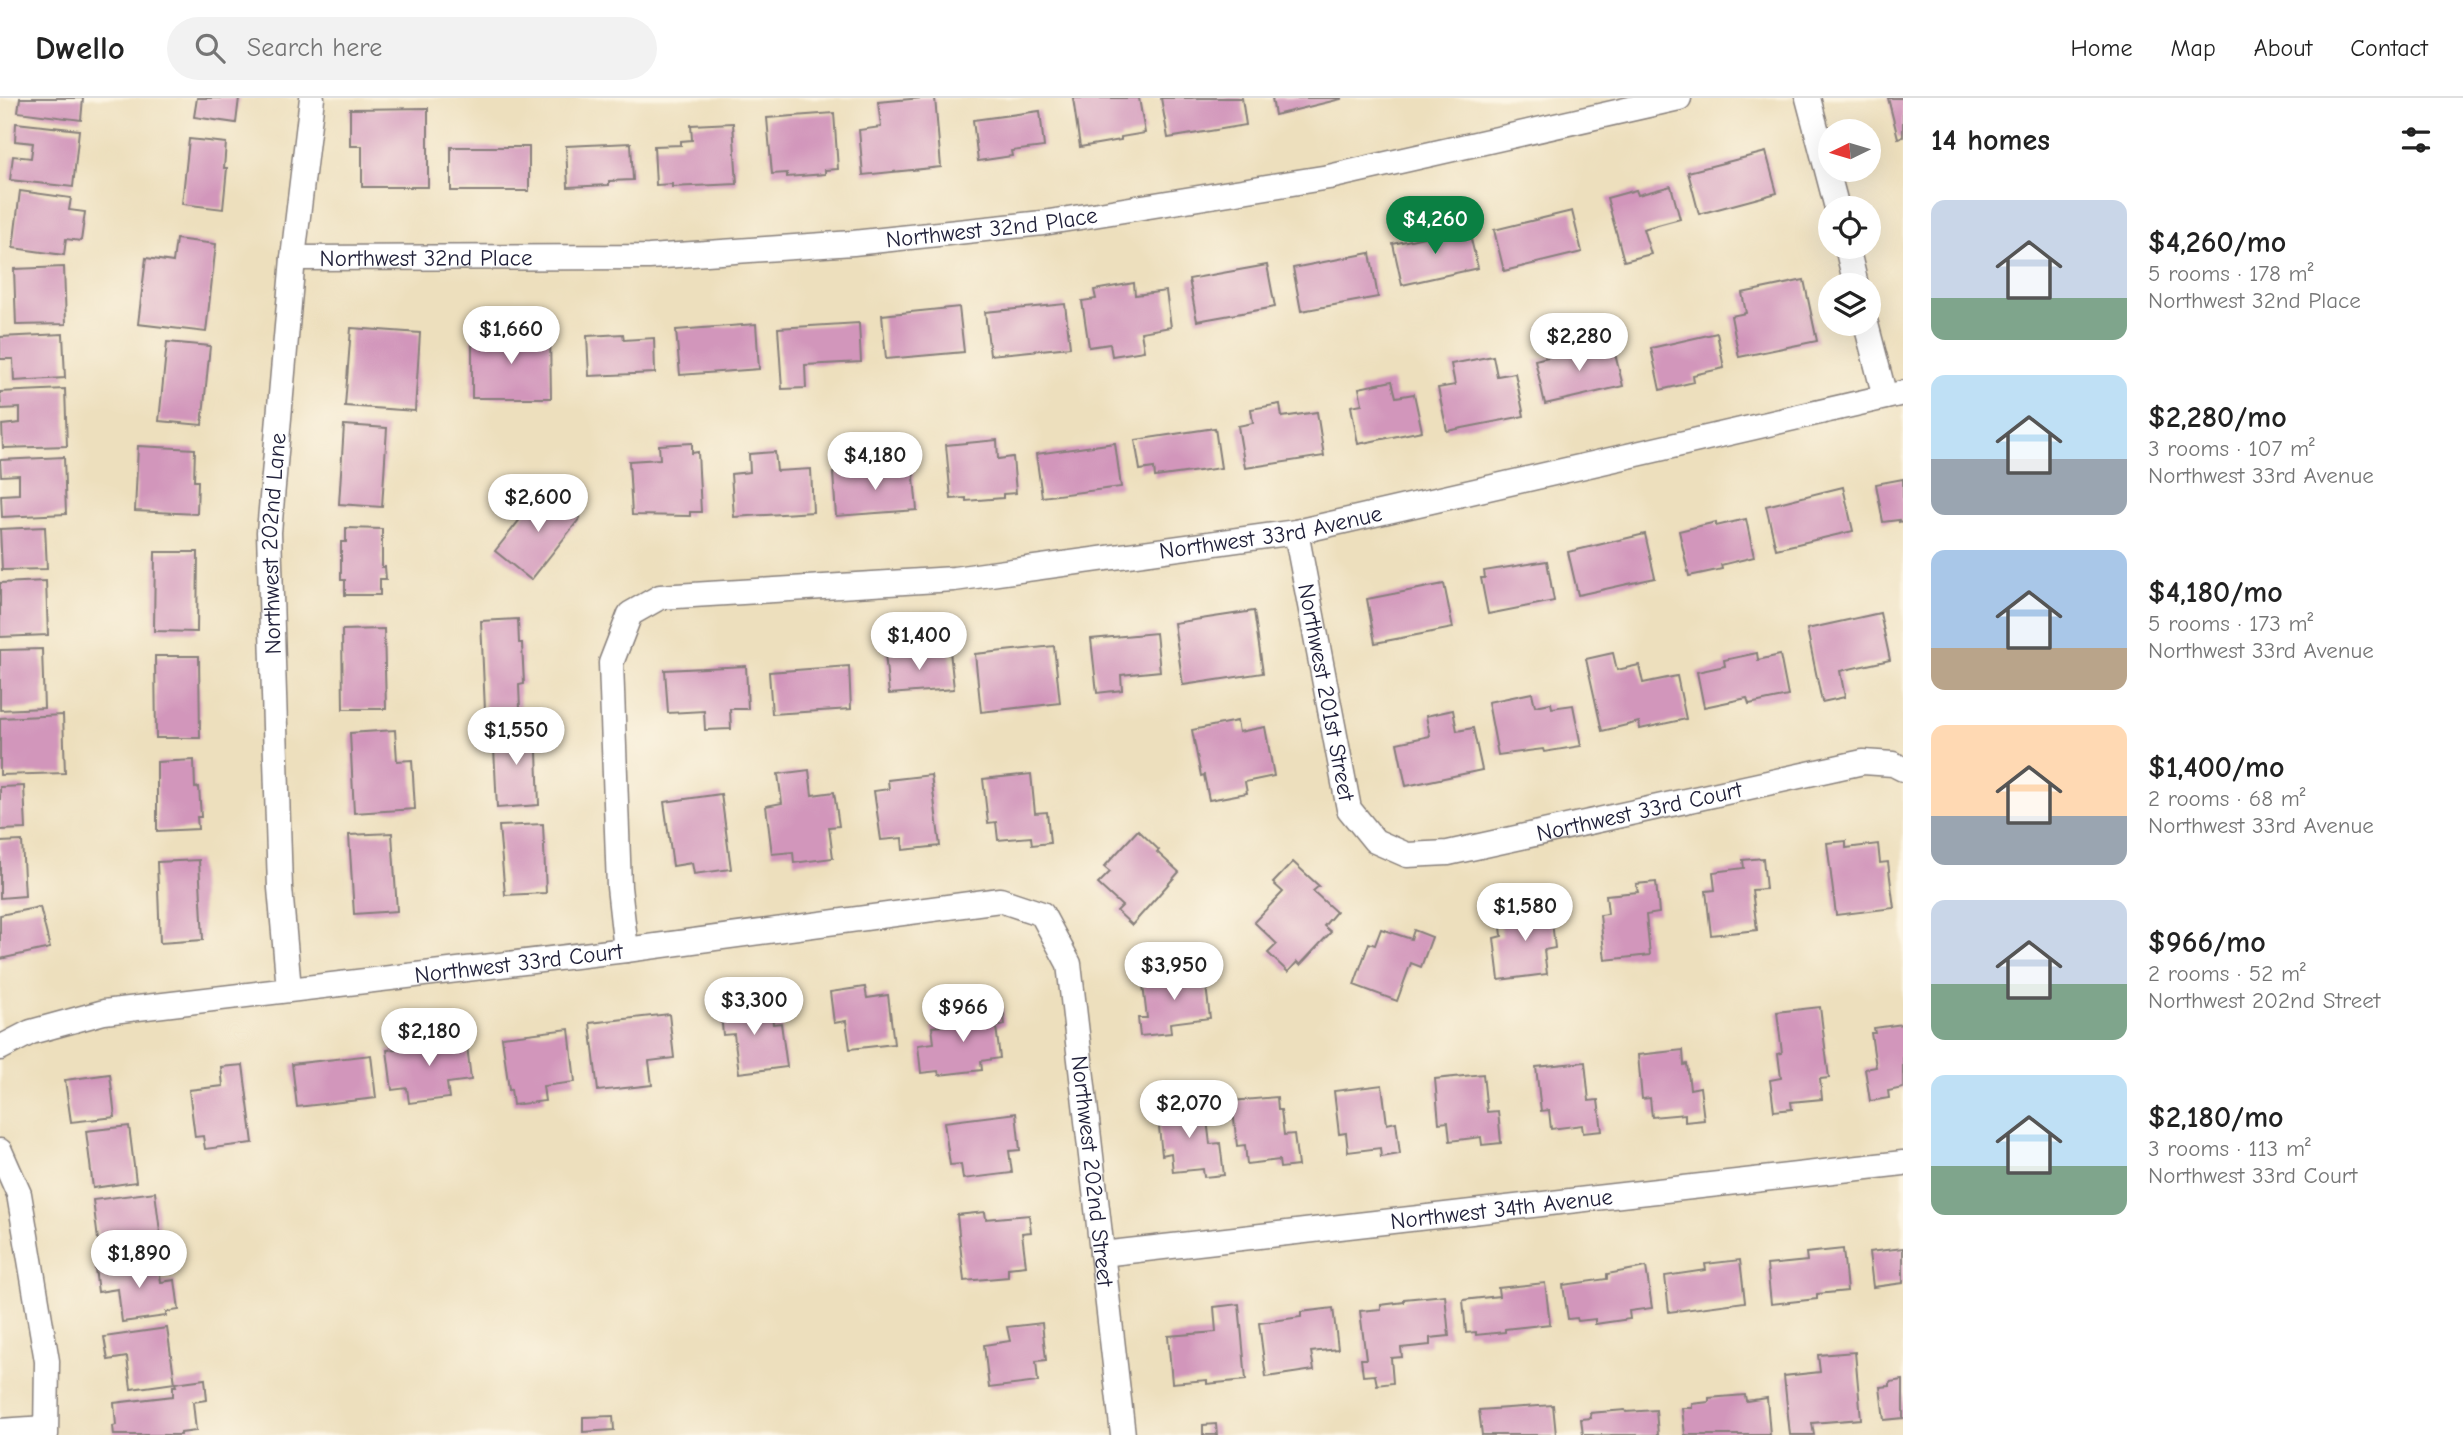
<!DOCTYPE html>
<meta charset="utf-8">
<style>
:root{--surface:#fff;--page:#f2f2f2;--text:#222;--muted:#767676;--line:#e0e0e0;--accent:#0b8043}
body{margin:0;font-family:"Comic Neue",sans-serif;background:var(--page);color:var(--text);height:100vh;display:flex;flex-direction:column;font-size:26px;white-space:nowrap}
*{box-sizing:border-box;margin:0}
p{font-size:23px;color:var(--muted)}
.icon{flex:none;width:38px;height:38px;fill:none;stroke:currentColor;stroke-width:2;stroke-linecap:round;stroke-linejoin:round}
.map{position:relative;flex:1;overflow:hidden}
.drawer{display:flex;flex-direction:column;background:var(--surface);width:560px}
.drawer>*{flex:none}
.needle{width:46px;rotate:265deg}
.controls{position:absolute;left:1818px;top:21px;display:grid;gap:14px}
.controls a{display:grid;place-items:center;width:63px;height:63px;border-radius:50%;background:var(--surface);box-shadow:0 7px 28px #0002;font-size:35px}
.price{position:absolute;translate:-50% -60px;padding:0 16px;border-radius:24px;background:#fff;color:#222;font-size:23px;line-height:46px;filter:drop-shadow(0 2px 4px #0008)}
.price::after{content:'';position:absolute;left:50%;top:42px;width:21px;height:16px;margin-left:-10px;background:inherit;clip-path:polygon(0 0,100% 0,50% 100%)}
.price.active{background:var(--accent);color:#fff}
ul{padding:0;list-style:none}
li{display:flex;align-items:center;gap:21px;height:175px;padding:0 28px}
li span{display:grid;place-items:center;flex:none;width:196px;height:140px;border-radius:14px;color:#555}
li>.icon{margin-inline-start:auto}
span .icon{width:84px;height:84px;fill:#fffc;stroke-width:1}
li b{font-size:30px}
h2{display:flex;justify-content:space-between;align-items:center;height:84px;padding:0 28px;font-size:30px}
header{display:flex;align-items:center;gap:42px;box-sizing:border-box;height:98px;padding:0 35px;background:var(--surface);border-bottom:2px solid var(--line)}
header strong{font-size:33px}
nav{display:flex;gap:38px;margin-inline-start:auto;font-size:24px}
.search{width:490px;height:63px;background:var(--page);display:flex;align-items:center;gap:18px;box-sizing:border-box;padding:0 24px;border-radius:38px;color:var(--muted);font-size:26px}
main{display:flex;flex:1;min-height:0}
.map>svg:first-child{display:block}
.building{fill:#d296bb}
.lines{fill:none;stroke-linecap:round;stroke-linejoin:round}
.street-casing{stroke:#88807c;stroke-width:27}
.street{stroke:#fff;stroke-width:24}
.labels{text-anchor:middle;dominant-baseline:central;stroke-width:5;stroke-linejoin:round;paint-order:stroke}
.street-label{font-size:23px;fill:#22223b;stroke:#fcf5e5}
</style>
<header>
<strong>Dwello</strong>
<div class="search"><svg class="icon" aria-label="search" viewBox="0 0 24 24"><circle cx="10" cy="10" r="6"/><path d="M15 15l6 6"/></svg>Search here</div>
<nav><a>Home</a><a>Map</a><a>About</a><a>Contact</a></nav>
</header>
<main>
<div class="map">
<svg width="1903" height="1337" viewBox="0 0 1903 1337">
<rect width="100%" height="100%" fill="#fcf5e5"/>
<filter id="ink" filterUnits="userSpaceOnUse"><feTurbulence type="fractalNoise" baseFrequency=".0143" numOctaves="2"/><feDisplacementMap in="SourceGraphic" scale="14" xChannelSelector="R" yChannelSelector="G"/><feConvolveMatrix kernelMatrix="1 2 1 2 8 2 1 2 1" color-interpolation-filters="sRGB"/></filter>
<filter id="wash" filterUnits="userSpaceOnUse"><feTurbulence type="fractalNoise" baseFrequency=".00686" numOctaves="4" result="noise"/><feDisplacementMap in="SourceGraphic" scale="28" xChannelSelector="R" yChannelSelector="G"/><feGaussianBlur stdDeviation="1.57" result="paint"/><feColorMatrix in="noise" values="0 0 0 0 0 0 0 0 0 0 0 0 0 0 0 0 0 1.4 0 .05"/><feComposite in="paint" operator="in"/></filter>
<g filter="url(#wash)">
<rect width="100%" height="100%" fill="#eddfbd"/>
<g id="blocks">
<!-- building -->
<g class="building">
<polygon points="20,0 83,0 81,22 18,14"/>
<polygon points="197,0 239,0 236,25 194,19"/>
<polygon points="922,0 935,0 941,69 863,77 859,32 881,29 878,4"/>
<polygon points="1073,0 1139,0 1145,35 1121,39 1121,42 1080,49"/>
<polygon points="1161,0 1242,0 1246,27 1168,40"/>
<polygon points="1272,0 1341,0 1341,1 1275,17"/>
<polygon points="1888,0 1903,0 1903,39 1898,40"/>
<polygon points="428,10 428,89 362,89 362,48 350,48 350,11"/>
<polygon points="1040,13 1044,49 1011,53 1012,58 978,63 973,22"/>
<polygon points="834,15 838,71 825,72 825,76 787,79 787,75 772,76 767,20"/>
<polygon points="16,25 79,32 73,89 10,82 13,58 31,60 33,45 15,43"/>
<polygon points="733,25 737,86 672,89 672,86 656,87 654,48 681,47 681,43 692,42 691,27"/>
<polygon points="189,41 226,45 224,70 227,70 223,111 182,106"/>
<polygon points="631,45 633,82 609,83 609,87 568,89 566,48"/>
<rect x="451" y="49" width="78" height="44"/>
<polygon points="1766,54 1777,95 1699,116 1688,74"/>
<polygon points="1671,88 1680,121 1643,131 1651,156 1624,163 1607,100 1636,92 1638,97"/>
<polygon points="20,93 71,100 69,112 85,114 81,143 66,141 64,157 13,150"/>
<polygon points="1572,113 1582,154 1504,173 1494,132"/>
<polygon points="1468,129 1478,170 1402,187 1393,146"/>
<polygon points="176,141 216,146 206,234 138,226 146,160 173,164"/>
<polygon points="1370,155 1378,199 1301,213 1293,170"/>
<polygon points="1267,167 1275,209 1197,223 1189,181"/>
<polygon points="64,169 66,226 16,227 14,171"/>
<polygon points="1804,182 1817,243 1739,259 1731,218 1746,215 1742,195"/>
<polygon points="1134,185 1135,197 1166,193 1171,229 1141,234 1144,253 1112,258 1110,246 1089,249 1082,203 1096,201 1094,192"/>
<polygon points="1065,206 1070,249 990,257 985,214"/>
<polygon points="959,209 964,254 886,261 882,217"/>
<polygon points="859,225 861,264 805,267 806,290 782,291 778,230"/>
<polygon points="756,226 759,271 680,277 676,232"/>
<polygon points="351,230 420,235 415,313 345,308"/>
<polygon points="550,235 551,300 472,300 472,236"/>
<polygon points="1717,235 1724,270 1693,277 1694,284 1660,292 1651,250"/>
<polygon points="63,236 65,280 14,283 13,261 0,261 0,239"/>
<polygon points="623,236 624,242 654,240 655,275 589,278 587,238"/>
<polygon points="167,244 210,248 202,327 159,323"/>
<polygon points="1612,244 1623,288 1545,306 1535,262"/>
<polygon points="1493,258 1497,278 1515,275 1524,318 1447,333 1438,290 1455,287 1451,266"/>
<polygon points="1392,283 1396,299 1414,296 1422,333 1358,346 1351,308 1362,306 1359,290"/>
<polygon points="65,291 67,348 3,350 2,327 20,325 20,310 1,311 0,294"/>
<polygon points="1280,306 1282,319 1317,314 1324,358 1245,370 1238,328 1253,325 1251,311"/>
<polygon points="344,327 387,330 382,409 339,406"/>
<polygon points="1215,330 1221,370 1155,379 1154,370 1140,372 1135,342"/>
<polygon points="997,342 998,361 1013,359 1016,395 1003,396 1003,400 966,403 966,400 951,401 946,347"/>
<polygon points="692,345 692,355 698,354 701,414 690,414 690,418 632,417 629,363 660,361 659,347"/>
<polygon points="1115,345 1121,389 1042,399 1036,356"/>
<polygon points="138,348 195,351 194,383 198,383 197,416 135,413"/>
<polygon points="775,354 777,373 811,371 813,414 734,419 731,376 750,374 749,356"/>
<polygon points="64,359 66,416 2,419 1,397 19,396 19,377 1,378 0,362"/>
<polygon points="913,369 917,412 836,418 833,375"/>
<polygon points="1903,381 1903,423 1899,424 1899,422 1883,424 1876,386"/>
<polygon points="1843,389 1853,433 1776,451 1766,408"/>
<polygon points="544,391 580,420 531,482 495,453"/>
<polygon points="1746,421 1754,459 1721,467 1722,471 1689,478 1679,433 1716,424 1716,428"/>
<polygon points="45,429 47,471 2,472 0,431"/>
<polygon points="346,430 382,431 382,469 385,469 386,481 380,481 380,497 345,497 345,482 341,482 341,444 346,444"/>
<polygon points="1645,436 1655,480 1578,497 1568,454"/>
<polygon points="155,454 198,454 197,534 154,533"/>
<polygon points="1547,463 1554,503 1488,516 1481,480 1485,480 1484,473"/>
<polygon points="46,483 48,537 0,539 0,485"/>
<polygon points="1444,486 1453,530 1375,545 1367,501"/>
<polygon points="1254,513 1263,575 1183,587 1174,525"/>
<polygon points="1880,515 1890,562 1840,573 1845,599 1822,604 1807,531"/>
<polygon points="518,521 519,545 522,545 524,586 519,587 520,611 485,612 481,523"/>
<polygon points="384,531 386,611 343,611 342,532"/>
<polygon points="1156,535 1160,573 1121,577 1122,592 1097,595 1091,541"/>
<polygon points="1054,548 1060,605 981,614 975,556"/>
<polygon points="42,551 44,610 0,612 0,552"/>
<polygon points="927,552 927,555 950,553 954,591 889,596 885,555"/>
<polygon points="1613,555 1617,572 1639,567 1643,585 1677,578 1686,621 1640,631 1639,624 1602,633 1586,561"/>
<polygon points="1757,555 1758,562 1780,557 1788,598 1749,606 1747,600 1704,609 1697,574 1725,568 1724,562"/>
<polygon points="155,558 199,558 200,640 156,640"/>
<polygon points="746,568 748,611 730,611 731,631 705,632 704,613 668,615 665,572"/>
<polygon points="849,568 851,611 772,616 769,574"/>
<polygon points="1532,595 1535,608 1551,605 1552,610 1573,607 1581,648 1544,654 1543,651 1498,657 1488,604"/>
<polygon points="1453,612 1457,633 1473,630 1482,672 1406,688 1397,645 1430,638 1426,618"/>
<polygon points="63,617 65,675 0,677 0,620"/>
<polygon points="1237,623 1239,634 1265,629 1274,678 1245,684 1247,695 1209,702 1204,677 1201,678 1192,632"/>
<polygon points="536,628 539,707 497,710 493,630"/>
<polygon points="395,632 397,663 412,662 415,711 354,715 350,635"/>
<polygon points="194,662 195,690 199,689 201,719 197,719 198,731 157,733 157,664"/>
<polygon points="809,672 812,697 834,694 839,728 829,729 833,760 794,765 793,754 772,756 766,708 782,705 778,676"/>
<polygon points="1031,676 1035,715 1047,714 1050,745 1032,747 1031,739 998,742 996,724 988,725 983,681"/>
<polygon points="931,677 940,748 903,752 902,740 881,742 874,693 889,691 888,682"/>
<polygon points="24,688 26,731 0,732 0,689"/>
<polygon points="721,696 731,771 694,776 692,765 673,768 664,704"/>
<polygon points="543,726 546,795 505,797 499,728"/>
<polygon points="1138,732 1159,752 1157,754 1179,774 1132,827 1117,813 1122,808 1098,786 1110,774 1104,769"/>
<polygon points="392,735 397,813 354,816 349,737"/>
<polygon points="22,743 25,798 0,800 0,744"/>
<polygon points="1846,743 1846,750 1878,746 1880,765 1888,764 1894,810 1836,817 1827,745"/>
<polygon points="1763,760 1766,791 1752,792 1757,832 1711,837 1706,793 1715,792 1713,774 1744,770 1743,762"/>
<polygon points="199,762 203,842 160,845 157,764"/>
<polygon points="1293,764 1319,788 1313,793 1336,814 1324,828 1331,834 1300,867 1297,864 1288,874 1268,855 1277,846 1254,824 1283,794 1273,785"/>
<polygon points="1656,784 1659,815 1646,817 1650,857 1605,862 1600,817 1608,816 1606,797 1638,794 1636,786"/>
<polygon points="1550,806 1555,850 1544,852 1547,876 1499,882 1494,840 1502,838 1500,820 1527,817 1526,809"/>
<polygon points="40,809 50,850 0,861 0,817"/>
<polygon points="1381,831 1411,841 1414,832 1432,839 1421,869 1411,865 1397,903 1354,887 1369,845 1375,847"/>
<polygon points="1204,872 1210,920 1170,925 1171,935 1140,938 1138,920 1147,920 1143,887 1161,885 1160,877"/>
<polygon points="865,889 867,900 888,897 894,946 850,951 846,923 834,925 830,894"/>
<polygon points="738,902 738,911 771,907 773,926 781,925 787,969 739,975 734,936 723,937 720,904"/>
<polygon points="1003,909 1005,927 996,929 1000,960 981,963 982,972 939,977 938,973 921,975 918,947 934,945 932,929 972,925 971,913"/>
<polygon points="1820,909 1829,980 1820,981 1822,1001 1791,1004 1792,1011 1774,1013 1770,982 1781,980 1778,956 1782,955 1777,914"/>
<polygon points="669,916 674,960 649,963 652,987 598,993 590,925"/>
<polygon points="1903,926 1903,990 1888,993 1889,1000 1870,1003 1865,971 1876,969 1871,935 1875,935 1874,930"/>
<polygon points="569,931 575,984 543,988 545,1003 513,1007 511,991 509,992 502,939"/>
<polygon points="466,939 471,982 447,985 449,1000 409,1005 407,990 392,992 387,952 403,950 403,947"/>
<polygon points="1683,952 1684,967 1687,966 1690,991 1700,989 1704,1022 1685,1024 1685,1016 1652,1019 1650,1000 1642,1001 1638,957"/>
<polygon points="371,957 376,1000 297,1009 292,966"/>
<polygon points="1585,964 1589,1003 1598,1002 1602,1033 1583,1035 1582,1027 1551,1031 1549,1012 1541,1013 1536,969"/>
<polygon points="243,967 253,1045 205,1051 203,1038 195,1039 189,992 223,988 221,969"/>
<polygon points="110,976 115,1019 71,1024 65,982"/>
<polygon points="1483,976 1487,1014 1498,1013 1501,1045 1482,1047 1481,1039 1450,1043 1448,1024 1439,1025 1435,981"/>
<polygon points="1382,987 1387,1026 1396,1024 1400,1056 1381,1059 1380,1050 1348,1054 1346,1035 1339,1036 1334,993"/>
<polygon points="1277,999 1278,1012 1281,1012 1284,1037 1294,1036 1298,1068 1280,1070 1279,1062 1247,1066 1245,1047 1237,1048 1232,1003"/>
<polygon points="1205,1006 1210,1046 1220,1045 1224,1077 1204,1079 1203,1071 1173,1074 1171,1055 1162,1057 1157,1011"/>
<polygon points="1016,1015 1020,1052 1009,1053 1012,1075 963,1081 961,1066 950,1067 944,1024"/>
<polygon points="129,1028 136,1084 93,1090 86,1033"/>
<polygon points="155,1094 162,1150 100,1158 93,1102"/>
<polygon points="985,1114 986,1121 1029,1117 1031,1134 1022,1135 1026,1168 1008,1170 1008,1179 964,1183 957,1117"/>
<polygon points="1903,1150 1903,1185 1873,1189 1869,1154"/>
<polygon points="1843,1151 1847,1193 1817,1196 1817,1201 1771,1206 1767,1167 1807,1163 1806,1155"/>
<polygon points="158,1162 161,1184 175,1182 179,1212 166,1214 166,1218 122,1224 118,1191 98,1194 95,1170"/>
<polygon points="1740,1162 1745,1204 1669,1214 1665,1178 1706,1172 1705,1166"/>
<polygon points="1646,1169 1652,1210 1629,1213 1630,1221 1595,1226 1595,1221 1578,1223 1577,1220 1568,1221 1563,1187 1607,1181 1607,1176"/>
<polygon points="1545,1185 1550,1226 1505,1231 1505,1234 1476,1237 1476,1234 1466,1235 1463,1202 1499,1198 1498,1190"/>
<polygon points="1445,1197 1449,1238 1430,1240 1430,1247 1401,1250 1402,1259 1391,1260 1393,1285 1377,1287 1375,1277 1363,1278 1361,1261 1366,1261 1360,1213 1381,1211 1381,1207 1404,1204 1404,1201"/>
<polygon points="1239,1206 1246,1282 1207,1286 1207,1282 1172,1285 1168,1238 1216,1234 1214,1209"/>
<polygon points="1333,1210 1338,1251 1311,1254 1314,1272 1266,1279 1259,1225 1301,1219 1301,1214"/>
<polygon points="1042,1225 1046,1262 1036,1263 1038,1284 989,1290 984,1247 1010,1243 1007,1229"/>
<polygon points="167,1230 175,1285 131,1291 127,1259 108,1262 104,1239"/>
<polygon points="1855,1254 1861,1321 1812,1325 1814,1337 1790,1337 1784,1278 1820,1274 1818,1257"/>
<polygon points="205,1281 207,1302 193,1304 196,1333 181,1335 181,1337 114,1337 113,1328 116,1327 114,1305 173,1298 173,1288 176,1288 175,1285"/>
<polygon points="1903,1282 1903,1320 1884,1322 1880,1289 1890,1288 1890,1284"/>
<polygon points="1745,1297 1746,1303 1767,1300 1770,1337 1685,1337 1682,1310 1692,1310 1692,1306 1709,1304 1709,1300"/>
<polygon points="1553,1307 1556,1337 1482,1337 1479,1312"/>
<polygon points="1625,1312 1626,1314 1656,1312 1658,1337 1583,1337 1581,1321 1591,1320 1590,1315"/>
<polygon points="613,1318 614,1332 583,1334 583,1319"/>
<polygon points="1216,1326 1217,1337 1203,1337 1203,1327"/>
</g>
</g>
</g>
<g filter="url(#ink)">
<use href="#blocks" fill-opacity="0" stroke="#88807c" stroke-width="2"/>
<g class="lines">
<!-- street casing -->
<g class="street-casing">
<g id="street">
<polyline points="1808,0 1837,110"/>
<polyline points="1847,149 1856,187"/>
<path id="s1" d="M293 160 649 159 853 145 1043 125 1329 79 1679 0"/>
<polyline points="1866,226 1885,299"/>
<path id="s2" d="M1296 434 1349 711 1375 743 1407 757 1448 755 1863 664 1893 666 1903 671"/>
<path id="s3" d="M626 852 619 789 611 565 630 516 660 499 954 481 1296 434 1903 295"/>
<path id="s4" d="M289 891 280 790 269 434 293 160 312 0"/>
<path id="s5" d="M0 950 31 934 104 914 626 852 1000 802 1042 816 1069 866 1123 1337"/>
<polyline points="0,1053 19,1096 47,1263 46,1337"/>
<path id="s6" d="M1102 1156 1903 1065"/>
<polyline points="0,1333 45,1330"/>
</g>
</g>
<!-- street -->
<use href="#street" class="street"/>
</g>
</g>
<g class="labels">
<!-- street labels -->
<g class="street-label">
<text stroke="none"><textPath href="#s1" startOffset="700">Northwest 32nd Place</textPath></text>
<text stroke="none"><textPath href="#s1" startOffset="133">Northwest 32nd Place</textPath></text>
<text stroke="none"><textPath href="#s3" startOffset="989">Northwest 33rd Avenue</textPath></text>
<text stroke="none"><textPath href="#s4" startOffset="446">Northwest 202nd Lane</textPath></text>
<text stroke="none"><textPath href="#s2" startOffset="163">Northwest 201st Street</textPath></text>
<text stroke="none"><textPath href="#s2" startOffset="595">Northwest 33rd Court</textPath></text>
<text stroke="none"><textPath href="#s5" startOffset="528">Northwest 33rd Court</textPath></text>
<text stroke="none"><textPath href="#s5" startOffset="1323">Northwest 202nd Street</textPath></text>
<text stroke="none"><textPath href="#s6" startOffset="402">Northwest 34th Avenue</textPath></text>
</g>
</g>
</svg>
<div class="controls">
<a><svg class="needle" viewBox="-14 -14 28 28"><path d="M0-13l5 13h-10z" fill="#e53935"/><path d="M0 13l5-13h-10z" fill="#767676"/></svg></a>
<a><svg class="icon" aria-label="locate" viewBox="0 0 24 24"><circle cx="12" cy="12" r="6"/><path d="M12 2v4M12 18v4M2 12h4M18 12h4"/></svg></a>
<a><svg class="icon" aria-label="layers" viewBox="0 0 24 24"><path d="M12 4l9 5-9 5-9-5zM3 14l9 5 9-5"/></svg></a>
</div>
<b class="price active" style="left:1435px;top:158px">$4,260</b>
<b class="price" style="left:511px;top:268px">$1,660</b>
<b class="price" style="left:1579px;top:275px">$2,280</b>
<b class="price" style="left:875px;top:394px">$4,180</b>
<b class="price" style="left:538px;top:436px">$2,600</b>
<b class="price" style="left:919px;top:574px">$1,400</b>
<b class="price" style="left:516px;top:669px">$1,550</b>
<b class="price" style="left:1525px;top:845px">$1,580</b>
<b class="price" style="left:1174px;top:904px">$3,950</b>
<b class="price" style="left:754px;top:939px">$3,300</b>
<b class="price" style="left:963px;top:946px">$966</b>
<b class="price" style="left:429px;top:970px">$2,180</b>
<b class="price" style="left:1189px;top:1042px">$2,070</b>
<b class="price" style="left:139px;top:1192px">$1,890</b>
</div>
<section class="drawer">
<h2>14 homes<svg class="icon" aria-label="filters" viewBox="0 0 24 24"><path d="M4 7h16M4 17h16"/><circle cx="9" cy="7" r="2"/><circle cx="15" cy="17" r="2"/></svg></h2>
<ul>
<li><span style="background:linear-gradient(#c9d6e8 70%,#7fa58c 0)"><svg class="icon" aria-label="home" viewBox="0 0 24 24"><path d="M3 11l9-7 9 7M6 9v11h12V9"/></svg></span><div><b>$4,260/mo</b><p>5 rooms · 178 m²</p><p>Northwest 32nd Place</p></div></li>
<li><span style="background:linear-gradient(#bfe0f5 60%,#9aa5b1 0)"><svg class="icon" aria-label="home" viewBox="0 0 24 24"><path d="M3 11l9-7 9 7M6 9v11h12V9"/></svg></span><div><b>$2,280/mo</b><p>3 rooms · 107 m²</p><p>Northwest 33rd Avenue</p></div></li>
<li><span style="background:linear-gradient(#a9c7e8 70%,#b9a48a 0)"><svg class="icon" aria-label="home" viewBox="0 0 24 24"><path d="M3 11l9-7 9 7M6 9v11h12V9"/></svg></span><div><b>$4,180/mo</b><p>5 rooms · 173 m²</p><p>Northwest 33rd Avenue</p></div></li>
<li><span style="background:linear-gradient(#ffd9b3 65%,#9aa5b1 0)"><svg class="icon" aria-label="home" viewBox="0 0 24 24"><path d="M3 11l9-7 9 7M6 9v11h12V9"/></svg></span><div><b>$1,400/mo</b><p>2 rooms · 68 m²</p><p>Northwest 33rd Avenue</p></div></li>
<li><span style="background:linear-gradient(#c9d6e8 60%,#7fa58c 0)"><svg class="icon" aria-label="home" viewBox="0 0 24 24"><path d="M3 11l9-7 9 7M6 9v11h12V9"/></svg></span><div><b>$966/mo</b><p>2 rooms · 52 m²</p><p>Northwest 202nd Street</p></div></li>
<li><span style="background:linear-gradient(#bfe0f5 65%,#7fa58c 0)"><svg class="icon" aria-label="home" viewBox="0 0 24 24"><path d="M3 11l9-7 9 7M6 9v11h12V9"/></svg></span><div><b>$2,180/mo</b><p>3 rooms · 113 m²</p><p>Northwest 33rd Court</p></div></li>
</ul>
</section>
</main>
